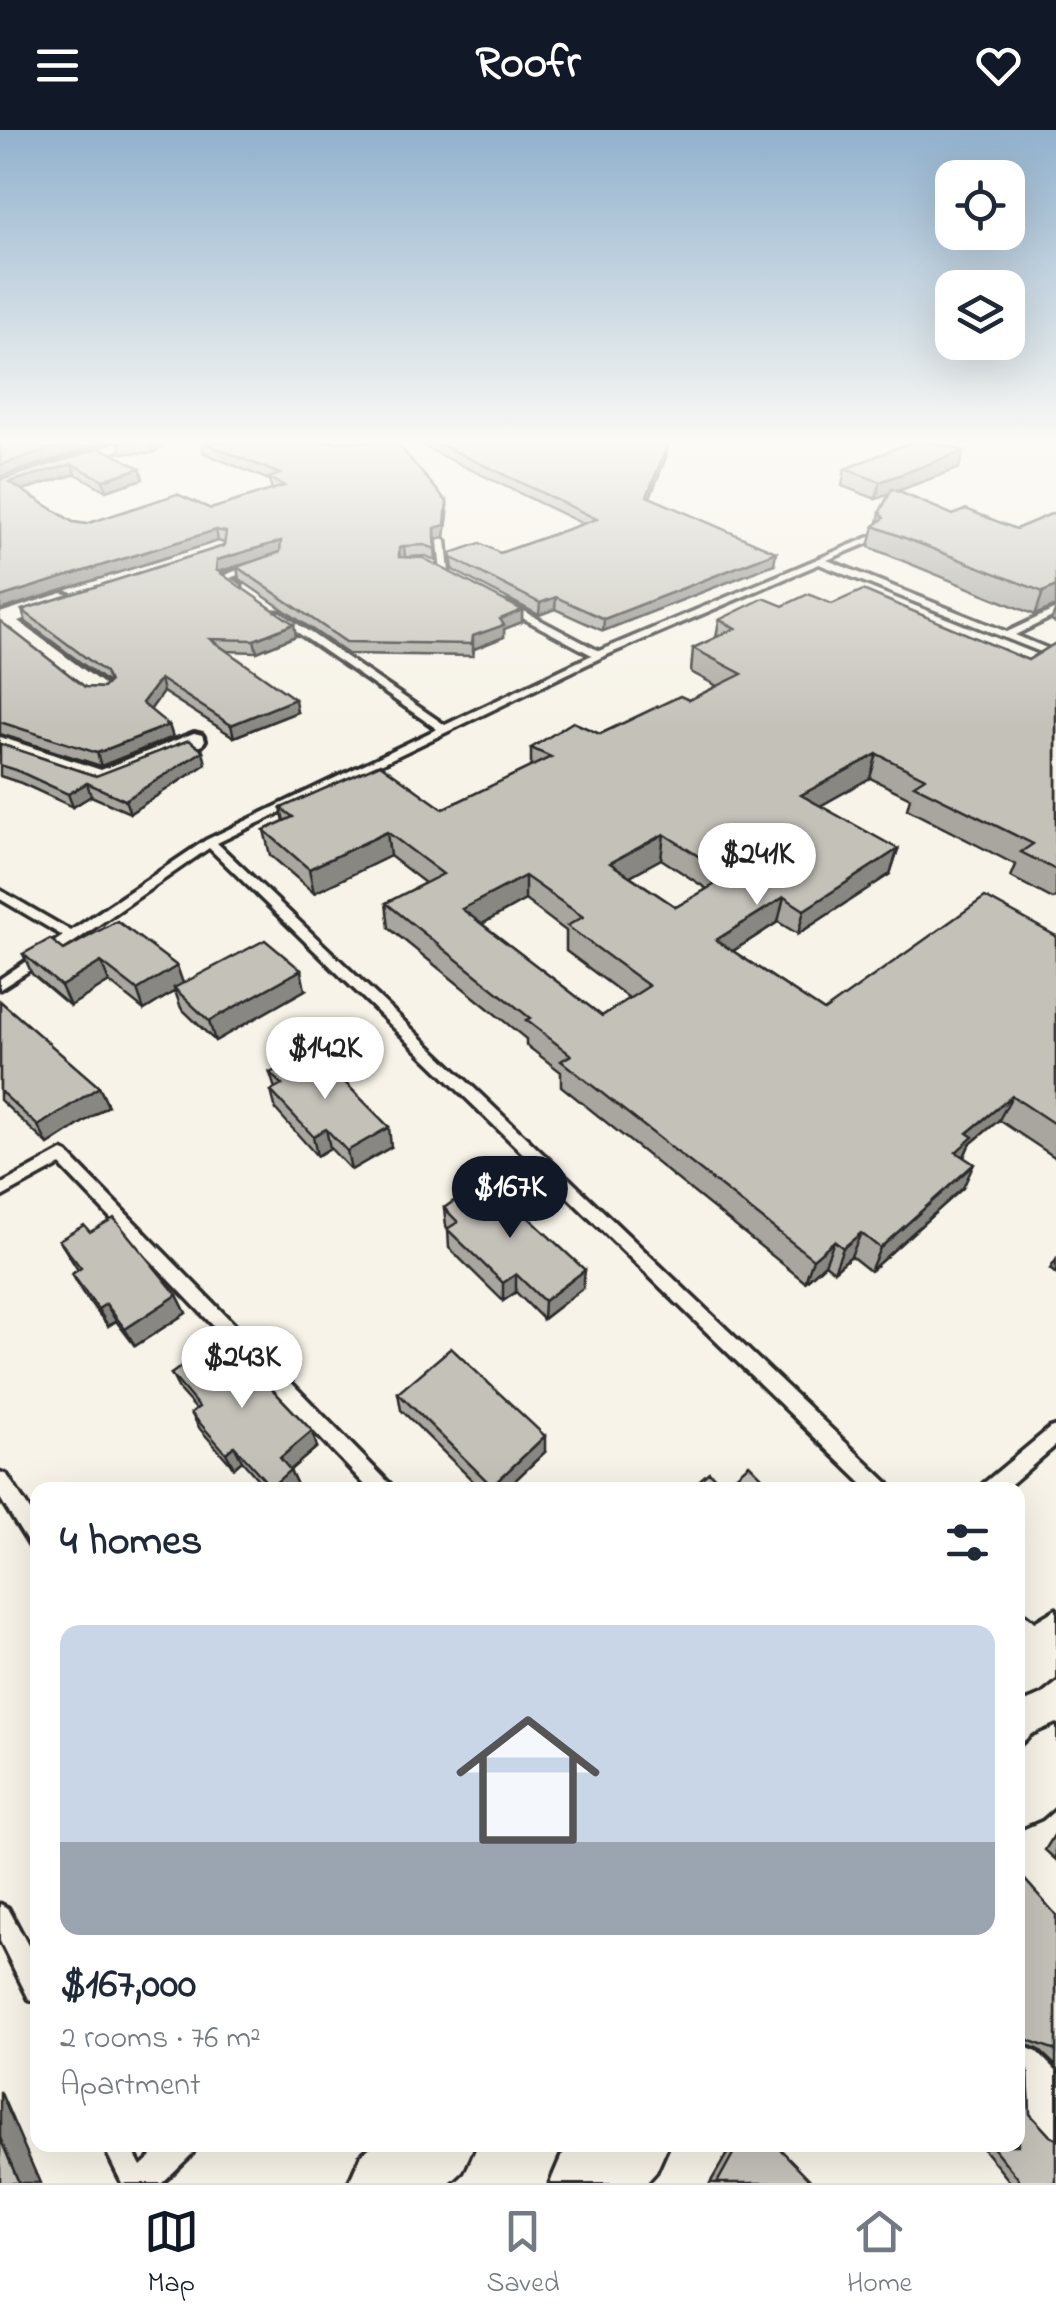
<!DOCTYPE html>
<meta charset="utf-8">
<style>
:root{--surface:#fff;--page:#f6f6f7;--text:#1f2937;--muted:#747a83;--line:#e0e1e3;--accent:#111827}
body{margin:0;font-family:"Indie Flower",sans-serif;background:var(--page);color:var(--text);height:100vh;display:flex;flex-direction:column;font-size:38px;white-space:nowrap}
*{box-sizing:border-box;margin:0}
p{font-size:32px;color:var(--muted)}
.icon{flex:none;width:55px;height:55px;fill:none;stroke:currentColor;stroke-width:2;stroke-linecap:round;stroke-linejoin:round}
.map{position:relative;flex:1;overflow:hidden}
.panel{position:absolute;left:30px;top:1352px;width:995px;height:670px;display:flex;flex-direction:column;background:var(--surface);border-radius:20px;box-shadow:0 10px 40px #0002}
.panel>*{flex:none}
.controls{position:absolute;left:935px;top:30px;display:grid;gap:20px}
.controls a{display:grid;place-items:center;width:90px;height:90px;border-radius:20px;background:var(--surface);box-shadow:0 10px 40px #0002;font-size:50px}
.price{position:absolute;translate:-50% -85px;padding:0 22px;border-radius:35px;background:#fff;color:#222;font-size:32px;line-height:65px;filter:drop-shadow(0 2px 5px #0008)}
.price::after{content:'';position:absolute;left:50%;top:60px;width:30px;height:22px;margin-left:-15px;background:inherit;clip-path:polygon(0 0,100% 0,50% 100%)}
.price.selected{background:var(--accent);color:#fff}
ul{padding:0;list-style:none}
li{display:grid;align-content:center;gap:20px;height:530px;padding:0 30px}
li span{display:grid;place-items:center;height:310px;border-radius:20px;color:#555}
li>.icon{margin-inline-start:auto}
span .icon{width:180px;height:180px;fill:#fffc;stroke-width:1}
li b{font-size:42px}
h2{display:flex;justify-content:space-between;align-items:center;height:120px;padding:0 30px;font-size:42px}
header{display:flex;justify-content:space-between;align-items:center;height:130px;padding:0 30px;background:var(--accent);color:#fff;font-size:45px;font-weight:800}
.tabs{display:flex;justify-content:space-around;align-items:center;height:140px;border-top:2px solid var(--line);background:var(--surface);font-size:28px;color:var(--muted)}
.tabs a{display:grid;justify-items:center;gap:5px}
.tabs .selected{color:var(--accent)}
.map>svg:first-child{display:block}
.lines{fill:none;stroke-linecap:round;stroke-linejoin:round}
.lane-casing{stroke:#2b2b2b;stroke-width:7}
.street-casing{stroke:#2b2b2b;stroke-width:8}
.secondary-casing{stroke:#2b2b2b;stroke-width:7}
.lane{fill:#f7f3e8;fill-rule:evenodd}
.street{fill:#f7f3e8;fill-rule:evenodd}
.secondary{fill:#f7f3e8;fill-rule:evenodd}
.wall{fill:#a9a69f;stroke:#2b2b2b;stroke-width:2.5;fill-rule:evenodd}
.shaded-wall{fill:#898782;stroke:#2b2b2b;stroke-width:2.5}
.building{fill:#c4c1b9;stroke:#2b2b2b;stroke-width:2.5;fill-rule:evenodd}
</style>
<header><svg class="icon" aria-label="menu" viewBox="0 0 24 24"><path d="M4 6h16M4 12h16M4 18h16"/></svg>Roofr<svg class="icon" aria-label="heart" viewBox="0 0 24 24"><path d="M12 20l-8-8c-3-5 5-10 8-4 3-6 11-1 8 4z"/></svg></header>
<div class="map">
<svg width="1056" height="2053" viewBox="0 0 1056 2053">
<rect width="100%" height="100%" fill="#f7f3e8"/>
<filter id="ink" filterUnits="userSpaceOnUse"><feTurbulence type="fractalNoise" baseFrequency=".01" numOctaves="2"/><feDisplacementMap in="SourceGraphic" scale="20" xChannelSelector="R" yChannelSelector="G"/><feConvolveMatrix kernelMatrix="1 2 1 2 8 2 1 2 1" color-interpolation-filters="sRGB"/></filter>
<g filter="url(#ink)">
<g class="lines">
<!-- lane casing -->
<g class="lane-casing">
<g id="lane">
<polygon points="872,406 876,408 875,410 827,430 1007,502 1056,479 1056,485 1015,505 1056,522 1056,528 819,434 602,527 217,713 889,1354 891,1360 869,1360 209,718 77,810 0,859 0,849 63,806 0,769 0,760 71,801 206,710 437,599 274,486 274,482 280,482 445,595 592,525 502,477 502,473 508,473 599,521"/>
<polygon points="442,409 446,411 449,443 445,446 441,443 438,411"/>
<polygon points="253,434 260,436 230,448 241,455 241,459 235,459 220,447"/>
<polygon points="62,1021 67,1023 390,1354 392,1360 370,1360 60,1035 0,1068 0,1055"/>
<polygon points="1056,1296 1056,1315 1004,1360 981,1360 983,1354 1050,1298"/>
<polygon points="0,1342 7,1345 38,1393 38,1420 31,1418 0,1368"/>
<path d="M1018 1481C1030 1486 1044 1500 1049 1512L1046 1519 1039 1522 1032 1519 1018 1505Z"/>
<polygon points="0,1774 8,1778 38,1834 38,1872 29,1869 0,1811"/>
<polygon points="103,2015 130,2015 141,2036 164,2015 196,2015 192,2024 162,2053 122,2053"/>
</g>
</g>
<!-- street casing -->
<g class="street-casing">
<g id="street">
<polygon points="119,312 143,312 0,358 0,348"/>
<polygon points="62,463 69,465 69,473 18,491 107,557 110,562 107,567 91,567 18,506 0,497 0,483"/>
<polygon points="194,603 202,605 205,610 202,615 102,655 0,621 0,607 101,640"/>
<polygon points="1018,1914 1037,1922 1056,1941 1056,2008 1036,2000 1018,1980"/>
</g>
</g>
<!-- secondary casing -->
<g class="secondary-casing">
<g id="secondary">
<polygon points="1056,1479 1056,1549 1040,1562 1018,1571 1018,1502"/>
<polygon points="1056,1597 1056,1675 1041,1688 1018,1698 1018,1621 1033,1607"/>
<polygon points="373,2015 474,2015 462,2042 450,2053 349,2053 361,2025"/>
<polygon points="573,2015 668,2015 656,2042 646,2053 550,2053 562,2025"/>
</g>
</g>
<!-- lane -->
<use href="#lane" class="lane"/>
<!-- street -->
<use href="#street" class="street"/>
<!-- secondary -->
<use href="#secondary" class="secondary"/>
</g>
<!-- wall -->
<g class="wall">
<polygon points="119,312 168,312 153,323 122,323"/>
<polygon points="202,312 448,383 445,407 435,409 436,431 426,426 407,427 522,480 522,492 504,499 504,507 474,519 473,526 348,524 239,449 237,437 250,433 220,443 296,506 257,522 227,521 297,582 234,607 163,562 150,580 173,607 101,636 0,604 0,491 85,557 103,558 108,553 26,492 22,480 224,416 224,413 218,411 0,480 0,350 101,318 140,338 143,349 106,361 76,344 22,360 73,392 86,394 211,379 272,360 269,350 204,323"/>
<polygon points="414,312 659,312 667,316 666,327 650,367 774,434 603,501 555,479 539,485 453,440 451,423 500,423 583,394"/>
<polygon points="959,338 897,361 953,385 1016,399 1056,382 1056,476 1035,485 869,417 874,396 878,393 880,382 889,364 876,369 842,356 845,339"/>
<path d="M832 474 1028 530 1056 513V767L1053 769 1011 747 1016 735 907 679 910 668 870 648 820 676 898 719 890 744 798 804 778 792 733 821 824 881 1056 806V1028L999 990 969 1015 964 1027 963 1058 870 1141 851 1126 834 1141 825 1134 805 1152 561 956V942L526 915V909L389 798 386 773 425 753 390 726 314 763 270 725 264 700 284 691 281 678 443 679 531 637V618L600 604 689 570 717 556 691 542 693 518 716 508 719 490 783 476ZM661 729 707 759 676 777 630 746ZM525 770 566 801V821L629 868 602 886 482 794Z"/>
<polygon points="1056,479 1056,493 1051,491"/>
<polygon points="0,614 96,646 206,634 130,683 91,666 73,677 21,653 0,646"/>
<polygon points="64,820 183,853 305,860 215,911 181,878 175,861 144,880 109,852 70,876 32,844 23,824"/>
<polygon points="0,871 99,957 108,976 48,1015 0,970"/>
<polygon points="270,943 391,1017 351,1040 330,1018 317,1026 276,980 271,961 275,959"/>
<polygon points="444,1078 583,1158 543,1189 516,1162 503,1171 449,1118 448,1099 446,1096"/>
<polygon points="90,1102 177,1165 186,1183 135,1216 116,1191 108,1196 82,1162 72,1144 78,1140 59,1110"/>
<polygon points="1056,1130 1056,1144 1050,1139"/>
<polygon points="204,1233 317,1317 290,1340 297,1355 291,1360 267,1360 242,1331 234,1338 200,1299 191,1283 196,1279 180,1261 171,1244"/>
<polygon points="398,1263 545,1322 505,1360 482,1360 401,1280"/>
<polygon points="1056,1702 1056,1730 1045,1720"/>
<polygon points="1018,1742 1056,1785 1056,1936 1038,1919 1018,1912"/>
<polygon points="1018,1942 1028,1943 1030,1984 1050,2006 1056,2053 1011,2053 980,2015 1018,2015"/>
<polygon points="732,2015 776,2015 813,2053 710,2053"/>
</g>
<!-- shaded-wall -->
<g class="shaded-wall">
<polygon points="71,312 107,312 0,347 0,335"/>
<polygon points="151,312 168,312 153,323"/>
<polygon points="667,316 666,327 646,377 647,366"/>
<polygon points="964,321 959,338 876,369 880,352"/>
<polygon points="72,334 76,344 13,363 9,352"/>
<polygon points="140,338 143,349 106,361 103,350"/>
<polygon points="447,372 448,383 445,407 435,409 436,431 435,398"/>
<polygon points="216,400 218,411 0,480 0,467"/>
<polygon points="281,411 283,423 220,441 219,452 216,440 217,430"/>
<polygon points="404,416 405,427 400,430 399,418"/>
<polygon points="776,422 774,434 603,501 604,489"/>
<polygon points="1056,456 1056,476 1035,485 1043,462"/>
<polygon points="556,467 555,479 539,485 540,473"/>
<polygon points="522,480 522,492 504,499 504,507 474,519 473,526 473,506 500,489"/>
<polygon points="294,494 296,506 257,522 254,510"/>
<polygon points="160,549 163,562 146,586 142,573"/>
<polygon points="295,569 297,582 234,607 231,595"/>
<polygon points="169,595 173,607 101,636 97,623"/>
<polygon points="203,621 206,634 130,683 125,670"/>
<polygon points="877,624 870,648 795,690 801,665"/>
<polygon points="87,653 91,666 73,677 68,664"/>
<polygon points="387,702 390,726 314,763 309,739"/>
<polygon points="664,704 661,729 608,758 610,733"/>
<polygon points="898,719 890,744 798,804 804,780"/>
<polygon points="525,746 525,770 464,804 462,779"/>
<polygon points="784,767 778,792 711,835 716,810"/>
<polygon points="101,832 109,852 70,876 61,856"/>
<polygon points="177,836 184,856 174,858 175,861 144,880 137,860"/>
<polygon points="301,840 305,860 215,911 209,891"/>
<polygon points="99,957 108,976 48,1015 38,996"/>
<polygon points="1012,966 999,990 969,1015 962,1031 945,1046 967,1003"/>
<polygon points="389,997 391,1017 351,1040 347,1021"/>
<polygon points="326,999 330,1018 317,1026 313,1006"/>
<polygon points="974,1034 963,1058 870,1141 880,1118"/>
<polygon points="861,1103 851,1126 834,1141 843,1118"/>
<polygon points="834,1111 825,1134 805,1152 813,1129"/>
<polygon points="585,1140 583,1158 543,1189 544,1171"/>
<polygon points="516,1144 516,1162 503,1171 503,1153"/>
<polygon points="177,1165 186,1183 135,1216 125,1199"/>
<polygon points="106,1174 116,1191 108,1196 98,1179"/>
<polygon points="312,1301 317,1317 290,1340 297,1355 291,1360 272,1360 271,1357 280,1328"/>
<polygon points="545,1306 545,1322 505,1360 492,1360 492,1356"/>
<polygon points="234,1316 242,1331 234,1338 226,1323"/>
<polygon points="0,1961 40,2053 19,2053 0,2008"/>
</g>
<!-- building -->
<g class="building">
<polygon points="0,312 71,312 0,335"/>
<polygon points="202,312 396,312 447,372 445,395 435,398 435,419 425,415 404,416 399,418 399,427 423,428 522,480 500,489 504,495 473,506 472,514 346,512 237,437 280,422 281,411 217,430 216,440 294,494 254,510 210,509 295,569 231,595 160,549 142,573 169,595 97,623 0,592 0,491 85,557 103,558 109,552 105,542 22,480 224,416 226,402 216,400 0,467 0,350 101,318 140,338 103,350 72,334 9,352 73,392 86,394 177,364 211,379 284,356 269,348 280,344"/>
<polygon points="435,312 659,312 667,316 647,366 776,422 604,489 556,467 540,473 452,428 451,423 480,413 500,423 597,389"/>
<polygon points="911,312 931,312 964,321 880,352 845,339"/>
<polygon points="892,359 953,385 966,379 1016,399 1056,382 1056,456 1043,462 874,396 884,388 880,382"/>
<path d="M863 460 1028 530 1056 513V740L1021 722 1033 714 914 655 925 648 877 624 801 665 898 719 804 780 784 767 716 810 824 881 985 767 1056 806V995L1012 966 967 1003 973 1007 956 1022 974 1034 880 1118 861 1103 843 1118 834 1111 813 1129 561 931 571 925 526 890 530 888 386 773 443 744 387 702 309 739 264 700 293 687 281 678 380 634 443 679 551 627 531 618 573 592 600 604 680 566 689 570 742 544 693 518 736 498 719 490 764 468 783 476 808 464 832 474ZM664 704 729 746 676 777 610 733ZM525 746 583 787 567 796 649 856 602 886 462 779Z"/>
<polygon points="189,610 203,621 125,670 87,653 68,664 16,640 0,635 0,614 96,646"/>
<polygon points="117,791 177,836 137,860 101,832 61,856 23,824 50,809 64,820"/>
<polygon points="265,810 301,840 209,891 174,858"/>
<polygon points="0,871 99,957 38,996 0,961"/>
<polygon points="313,920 389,997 347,1021 326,999 313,1006 271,961 282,955 270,943"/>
<polygon points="486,1048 585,1140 544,1171 516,1144 503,1153 447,1099 458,1092 444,1078"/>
<polygon points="114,1088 177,1165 125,1199 106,1174 98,1179 72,1144 81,1138 59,1110 84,1095 90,1102"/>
<polygon points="229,1214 312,1301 280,1328 290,1340 271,1357 234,1316 226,1323 191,1283 199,1277 171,1244 197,1225 204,1233"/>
<polygon points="451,1218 545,1306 492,1356 398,1263"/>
<polygon points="749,1334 775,1360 688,1360 709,1342 724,1356"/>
<polygon points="1018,1742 1056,1785 1056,1922 1053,1919 1030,1911 1018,1899"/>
<polygon points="1028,1943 1030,1984 1050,2006 1056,2009 1056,2053 1022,2053 991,2015 1018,2015 1018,1958"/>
<polygon points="0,2008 19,2053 0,2053"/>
<polygon points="738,2015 776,2015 813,2053 717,2053"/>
</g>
</g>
<!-- sky -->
<linearGradient id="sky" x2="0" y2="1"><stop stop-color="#91b1cd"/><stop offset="0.52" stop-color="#fbfaf5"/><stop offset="1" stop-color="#fbfaf5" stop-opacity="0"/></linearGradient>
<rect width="1056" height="599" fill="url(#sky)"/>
</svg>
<div class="controls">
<a><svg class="icon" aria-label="locate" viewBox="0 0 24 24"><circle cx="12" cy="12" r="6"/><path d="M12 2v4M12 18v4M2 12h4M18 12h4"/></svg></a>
<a><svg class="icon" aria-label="layers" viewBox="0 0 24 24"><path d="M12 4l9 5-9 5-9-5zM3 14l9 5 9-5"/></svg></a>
</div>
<b class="price" style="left:757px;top:778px">$241K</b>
<b class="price" style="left:325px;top:972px">$142K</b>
<b class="price selected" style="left:510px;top:1111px">$167K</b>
<b class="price" style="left:242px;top:1281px">$243K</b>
<section class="panel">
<h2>4 homes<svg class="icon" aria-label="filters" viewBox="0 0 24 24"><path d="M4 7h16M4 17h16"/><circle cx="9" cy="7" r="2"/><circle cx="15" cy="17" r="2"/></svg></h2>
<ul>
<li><span style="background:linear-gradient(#c9d6e8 70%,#9aa5b1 0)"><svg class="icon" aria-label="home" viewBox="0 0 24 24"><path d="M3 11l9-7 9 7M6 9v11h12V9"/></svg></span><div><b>$167,000</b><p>2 rooms · 76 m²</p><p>Apartment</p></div></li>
</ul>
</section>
</div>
<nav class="tabs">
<a class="selected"><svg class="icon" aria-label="map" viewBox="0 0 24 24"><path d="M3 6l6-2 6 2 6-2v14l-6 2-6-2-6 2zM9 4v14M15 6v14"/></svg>Map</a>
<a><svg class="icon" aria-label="saved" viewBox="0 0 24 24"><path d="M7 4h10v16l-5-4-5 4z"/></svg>Saved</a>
<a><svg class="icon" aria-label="home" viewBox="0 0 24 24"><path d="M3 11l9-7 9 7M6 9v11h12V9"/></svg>Home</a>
</nav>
